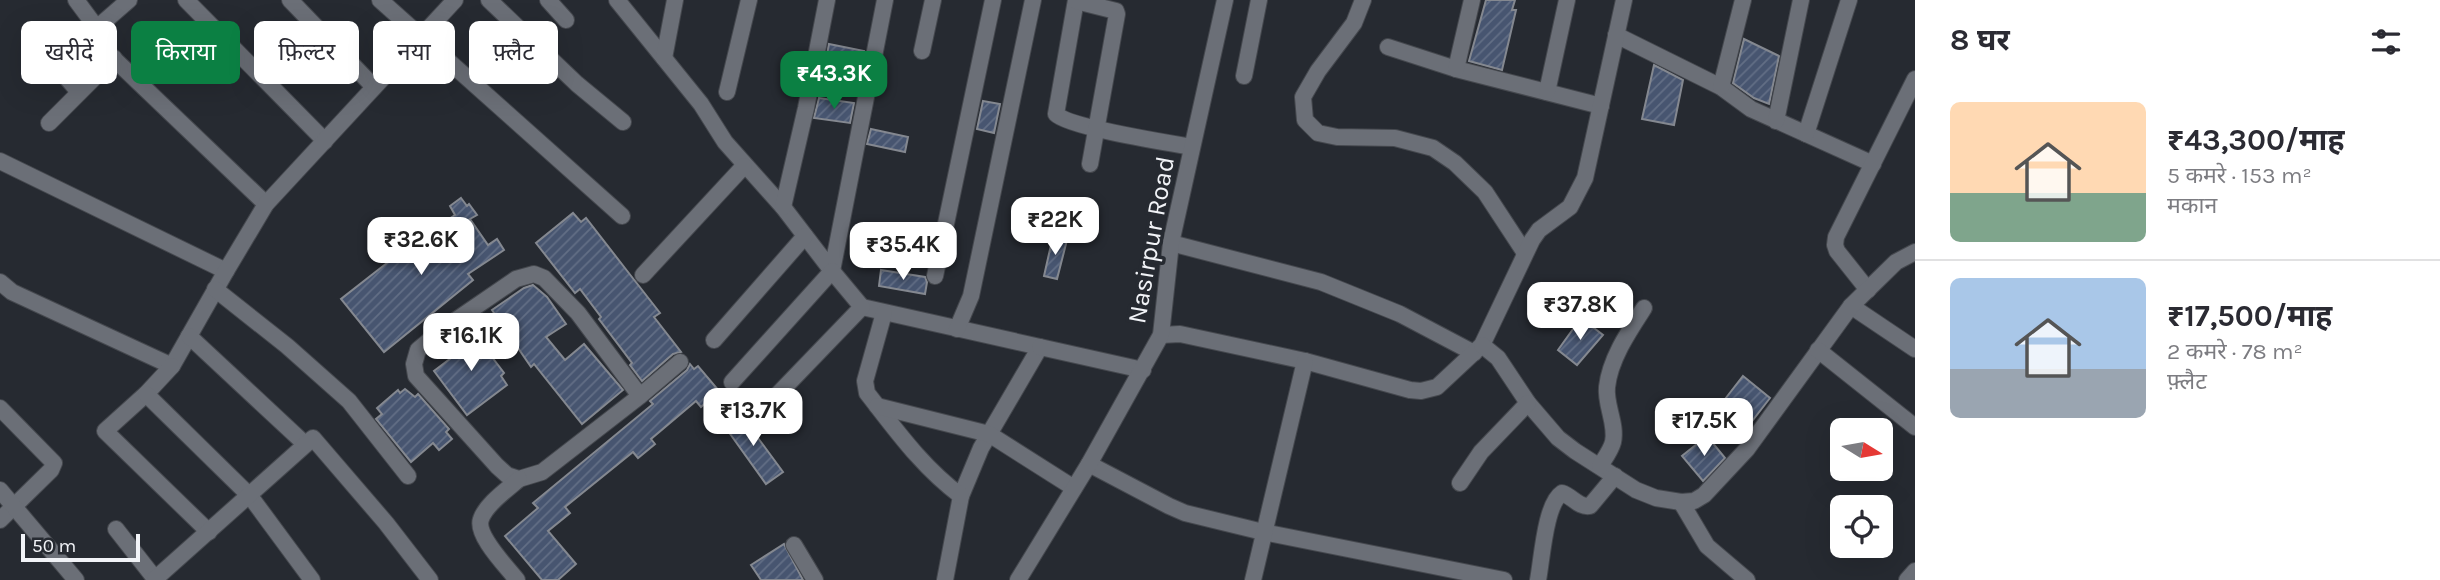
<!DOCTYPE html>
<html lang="hi">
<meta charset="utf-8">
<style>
:root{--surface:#fff;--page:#f7f7f7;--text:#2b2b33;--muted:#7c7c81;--line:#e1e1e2;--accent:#0b8043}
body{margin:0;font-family:Karla,"Noto Sans Devanagari",sans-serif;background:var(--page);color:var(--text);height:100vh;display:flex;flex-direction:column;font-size:26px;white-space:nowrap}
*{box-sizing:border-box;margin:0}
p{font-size:23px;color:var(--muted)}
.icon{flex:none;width:38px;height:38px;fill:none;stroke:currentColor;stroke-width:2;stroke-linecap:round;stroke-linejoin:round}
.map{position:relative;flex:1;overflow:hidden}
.sheet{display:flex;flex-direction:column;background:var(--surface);width:525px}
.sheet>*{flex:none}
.hud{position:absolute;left:21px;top:21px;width:665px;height:63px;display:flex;gap:14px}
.needle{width:46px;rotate:101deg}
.controls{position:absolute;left:1830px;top:418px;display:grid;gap:14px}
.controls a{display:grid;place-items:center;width:63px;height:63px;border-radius:10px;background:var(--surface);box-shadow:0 7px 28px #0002;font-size:35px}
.scale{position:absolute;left:21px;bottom:18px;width:119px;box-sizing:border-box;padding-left:7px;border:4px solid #f1f3f7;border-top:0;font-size:19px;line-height:24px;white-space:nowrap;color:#f1f3f7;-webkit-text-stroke:5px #262a31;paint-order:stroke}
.price{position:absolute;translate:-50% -60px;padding:0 16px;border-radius:14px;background:#fff;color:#222;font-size:23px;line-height:46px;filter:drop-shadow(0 2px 4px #0008)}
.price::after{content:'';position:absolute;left:50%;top:42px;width:21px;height:16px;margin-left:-10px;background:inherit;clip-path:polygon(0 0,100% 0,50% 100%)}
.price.selected{background:var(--accent);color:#fff}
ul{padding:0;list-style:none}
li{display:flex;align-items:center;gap:21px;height:175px;padding:0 35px}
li+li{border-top:2px solid var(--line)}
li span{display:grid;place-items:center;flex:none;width:196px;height:140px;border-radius:10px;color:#555}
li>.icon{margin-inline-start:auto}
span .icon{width:84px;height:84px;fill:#fffc;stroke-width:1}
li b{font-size:30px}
h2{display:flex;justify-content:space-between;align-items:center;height:84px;padding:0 35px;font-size:30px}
.chip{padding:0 24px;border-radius:10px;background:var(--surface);box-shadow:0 7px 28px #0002;font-size:24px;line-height:63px}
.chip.selected{background:var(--accent);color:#fff}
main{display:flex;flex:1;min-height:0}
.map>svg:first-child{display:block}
.building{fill:url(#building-hatch);stroke:#848890;stroke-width:2}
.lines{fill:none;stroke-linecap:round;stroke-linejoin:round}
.minor-casing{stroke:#45484e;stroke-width:18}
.minor{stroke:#6b6f77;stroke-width:16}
.labels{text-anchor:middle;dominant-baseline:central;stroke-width:7;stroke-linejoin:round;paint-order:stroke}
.street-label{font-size:26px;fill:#f1f3f7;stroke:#262a31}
</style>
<main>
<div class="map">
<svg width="1915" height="580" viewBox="0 0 1915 580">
<defs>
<pattern id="building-hatch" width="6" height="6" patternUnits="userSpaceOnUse" patternTransform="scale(1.75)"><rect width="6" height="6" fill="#475570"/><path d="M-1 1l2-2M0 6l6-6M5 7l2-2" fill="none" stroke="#626e85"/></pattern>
</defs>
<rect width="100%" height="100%" fill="#262a31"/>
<!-- building -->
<g class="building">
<polygon points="1486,0 1515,0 1512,10 1516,10 1502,70 1469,61"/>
<polygon points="1744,39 1779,56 1769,104 1754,98 1733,83"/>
<polygon points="829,44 864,51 860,73 825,65"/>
<polygon points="1654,65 1683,80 1674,125 1642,119"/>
<polygon points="819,98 854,103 850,123 814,118"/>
<polygon points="983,101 1000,104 994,133 977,129"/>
<polygon points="871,129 908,137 905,152 867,144"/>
<polygon points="461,198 467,206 469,204 477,215 470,219 488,245 497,239 504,250 468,274 473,280 384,352 341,299 401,252 397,247 410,237 411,239 430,224 433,229 455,215 450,206"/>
<polygon points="573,213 581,222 586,218 628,272 660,313 654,317 681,352 673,354 642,381 630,365 632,363 599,319 601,317 580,289 575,293 536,243"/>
<polygon points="1053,236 1067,240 1057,279 1044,276"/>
<polygon points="881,270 925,277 927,282 925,294 879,286"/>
<polygon points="533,285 547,297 566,324 546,337 565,360 584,344 623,390 582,424 534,364 531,367 492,310 524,288"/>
<polygon points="1581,318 1603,335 1577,365 1558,350"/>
<polygon points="470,328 504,373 501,376 507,385 467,415 434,371 455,355 448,345"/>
<polygon points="690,364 694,369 698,366 719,391 701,407 696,401 651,439 655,444 638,458 633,452 565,507 570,513 548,531 576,564 558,580 542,580 505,536 538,508 533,503 653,404 650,401 687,370"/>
<polygon points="1743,376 1770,398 1749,425 1722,403"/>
<polygon points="405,389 415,397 418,394 449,429 446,432 452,439 439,450 433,443 411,462 376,419 382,414 377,408 398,390 400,393"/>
<polygon points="739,412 783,472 766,484 723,424"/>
<polygon points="1707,436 1725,458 1703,481 1682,456"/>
<polygon points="784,544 803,580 761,580 751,565"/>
</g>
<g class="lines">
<!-- minor casing -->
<g class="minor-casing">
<g id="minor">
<polyline points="76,0 96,27"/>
<polyline points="186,0 325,141"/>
<polyline points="290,0 374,87"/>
<polyline points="380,0 622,216"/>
<polyline points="489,0 577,84 623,122"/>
<polyline points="548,0 566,20"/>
<polyline points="617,0 701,104 725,142 783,207 832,271 885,0"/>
<path d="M1076 0 1056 114C1068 127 1169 143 1192 147"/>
<polyline points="1363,0 1354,23 1318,71 1303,97 1305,120 1318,133 1337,137 1395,138 1433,148 1455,163 1485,192 1525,253"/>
<polyline points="1076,1 1116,11 1117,14 1090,164"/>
<polyline points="88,34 266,204"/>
<polyline points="1616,35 1721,87 1751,109 1873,164"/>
<polyline points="1388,47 1456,69 1601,106"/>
<polyline points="922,51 933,0"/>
<polyline points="664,58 675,0"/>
<polyline points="1456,69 1472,0"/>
<polyline points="1244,76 1259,0"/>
<polyline points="1721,87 1743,0"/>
<polyline points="79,92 60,70 60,60 129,0"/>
<polyline points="727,92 749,0"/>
<polyline points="1547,92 1567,0"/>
<polyline points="1776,121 1801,0"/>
<polyline points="49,123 114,58"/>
<polyline points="1806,134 1849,0"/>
<polyline points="0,161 226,271"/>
<polyline points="783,207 806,108 827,0"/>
<polyline points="1171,243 1321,282 1400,314 1474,353"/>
<polyline points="643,275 744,166"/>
<polyline points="935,276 993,0"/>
<polyline points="0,282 12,292 172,366 226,271 266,204 455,0"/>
<polyline points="215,289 287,346 349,401 408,476"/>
<polyline points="1868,290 1837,251 1835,245 1836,237 1915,79"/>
<polyline points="1851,306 1915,349"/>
<polyline points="862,307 1040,347 981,448 961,496 945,580"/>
<path d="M884 313 865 381 867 393C896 430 922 467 961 496"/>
<polyline points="957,329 971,296 1033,0"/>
<polyline points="1161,335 1180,334 1305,361 1410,390 1421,391 1437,387 1482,345 1532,240 1539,230 1570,207 1585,178 1624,0"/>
<polyline points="189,336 305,444"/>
<polyline points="714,340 805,236"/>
<polyline points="1482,345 1498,358 1528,403 1558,438 1575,451 1636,490 1656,498 1681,502 1694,501 1704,495 1747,449 1851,306 1896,262 1915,252"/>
<polyline points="1040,347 1143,370"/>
<polyline points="1818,350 1915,427"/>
<polyline points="172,366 146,394 105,431 209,532"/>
<polyline points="732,382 832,271 862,307 758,415"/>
<polyline points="146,394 250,496 312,580"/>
<polyline points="640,396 578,313 544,278 534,274 516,279 443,329 418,350 414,364 416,376 497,466 507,475 519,479 542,472 640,396 680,362"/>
<polyline points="877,406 989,434 1074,488"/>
<polyline points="0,408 54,463 51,470 0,520"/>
<polyline points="1089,464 1169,506 1185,513 1263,532 1504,580"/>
<path d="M1600 466C1605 458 1611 450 1613 442 1617 424 1605 405 1607 387 1610 359 1629 331 1644 308"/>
<polyline points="1460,483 1481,452 1528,403"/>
<polyline points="0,490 76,580"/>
<polyline points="1681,502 1707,546 1747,580"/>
<polyline points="116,529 156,580"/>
<polyline points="794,545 815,580"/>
<polyline points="155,579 313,438 386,523 430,580"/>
<path d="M517 580C507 567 475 535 481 519 486 504 508 489 519 479"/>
<polyline points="1018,580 1089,464 1161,335 1171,243 1225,0"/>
<polyline points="1253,580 1305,361"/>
<path d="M1538 580C1542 560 1545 504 1562 493 1572 496 1579 508 1590 506L1615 476"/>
<polyline points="1907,580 1915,571"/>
</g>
</g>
<!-- minor -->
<use href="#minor" class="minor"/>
</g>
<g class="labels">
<!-- street labels -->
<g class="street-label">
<text transform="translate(1151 240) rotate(-80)">Nasirpur Road</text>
</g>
</g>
</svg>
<div class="controls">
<a><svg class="needle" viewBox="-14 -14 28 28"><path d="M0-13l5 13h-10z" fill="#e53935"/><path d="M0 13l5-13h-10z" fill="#7c7c81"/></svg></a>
<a><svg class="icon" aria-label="locate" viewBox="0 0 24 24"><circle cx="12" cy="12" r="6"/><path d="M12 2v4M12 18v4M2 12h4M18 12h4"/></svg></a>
</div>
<div class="scale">50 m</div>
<b class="price selected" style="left:834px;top:111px">₹43.3K</b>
<b class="price" style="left:1055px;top:257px">₹22K</b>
<b class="price" style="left:421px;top:277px">₹32.6K</b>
<b class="price" style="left:903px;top:282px">₹35.4K</b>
<b class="price" style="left:1580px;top:342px">₹37.8K</b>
<b class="price" style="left:471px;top:373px">₹16.1K</b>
<b class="price" style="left:753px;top:448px">₹13.7K</b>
<b class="price" style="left:1704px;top:458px">₹17.5K</b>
<div class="hud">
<a class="chip">खरीदें</a>
<a class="chip selected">किराया</a>
<a class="chip">फ़िल्टर</a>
<a class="chip">नया</a>
<a class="chip">फ़्लैट</a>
</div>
</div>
<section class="sheet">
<h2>8 घर<svg class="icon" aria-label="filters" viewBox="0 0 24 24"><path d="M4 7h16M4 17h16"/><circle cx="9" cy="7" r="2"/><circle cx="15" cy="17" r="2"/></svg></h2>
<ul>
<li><span style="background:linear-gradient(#ffd9b3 65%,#7fa58c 0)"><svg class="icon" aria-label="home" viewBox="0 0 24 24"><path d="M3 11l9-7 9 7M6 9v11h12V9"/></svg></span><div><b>₹43,300/माह</b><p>5 कमरे · 153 m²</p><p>मकान</p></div></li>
<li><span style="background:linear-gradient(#a9c7e8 65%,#9aa5b1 0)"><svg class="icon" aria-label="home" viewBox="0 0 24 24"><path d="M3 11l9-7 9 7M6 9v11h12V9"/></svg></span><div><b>₹17,500/माह</b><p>2 कमरे · 78 m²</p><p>फ़्लैट</p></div></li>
</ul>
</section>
</main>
